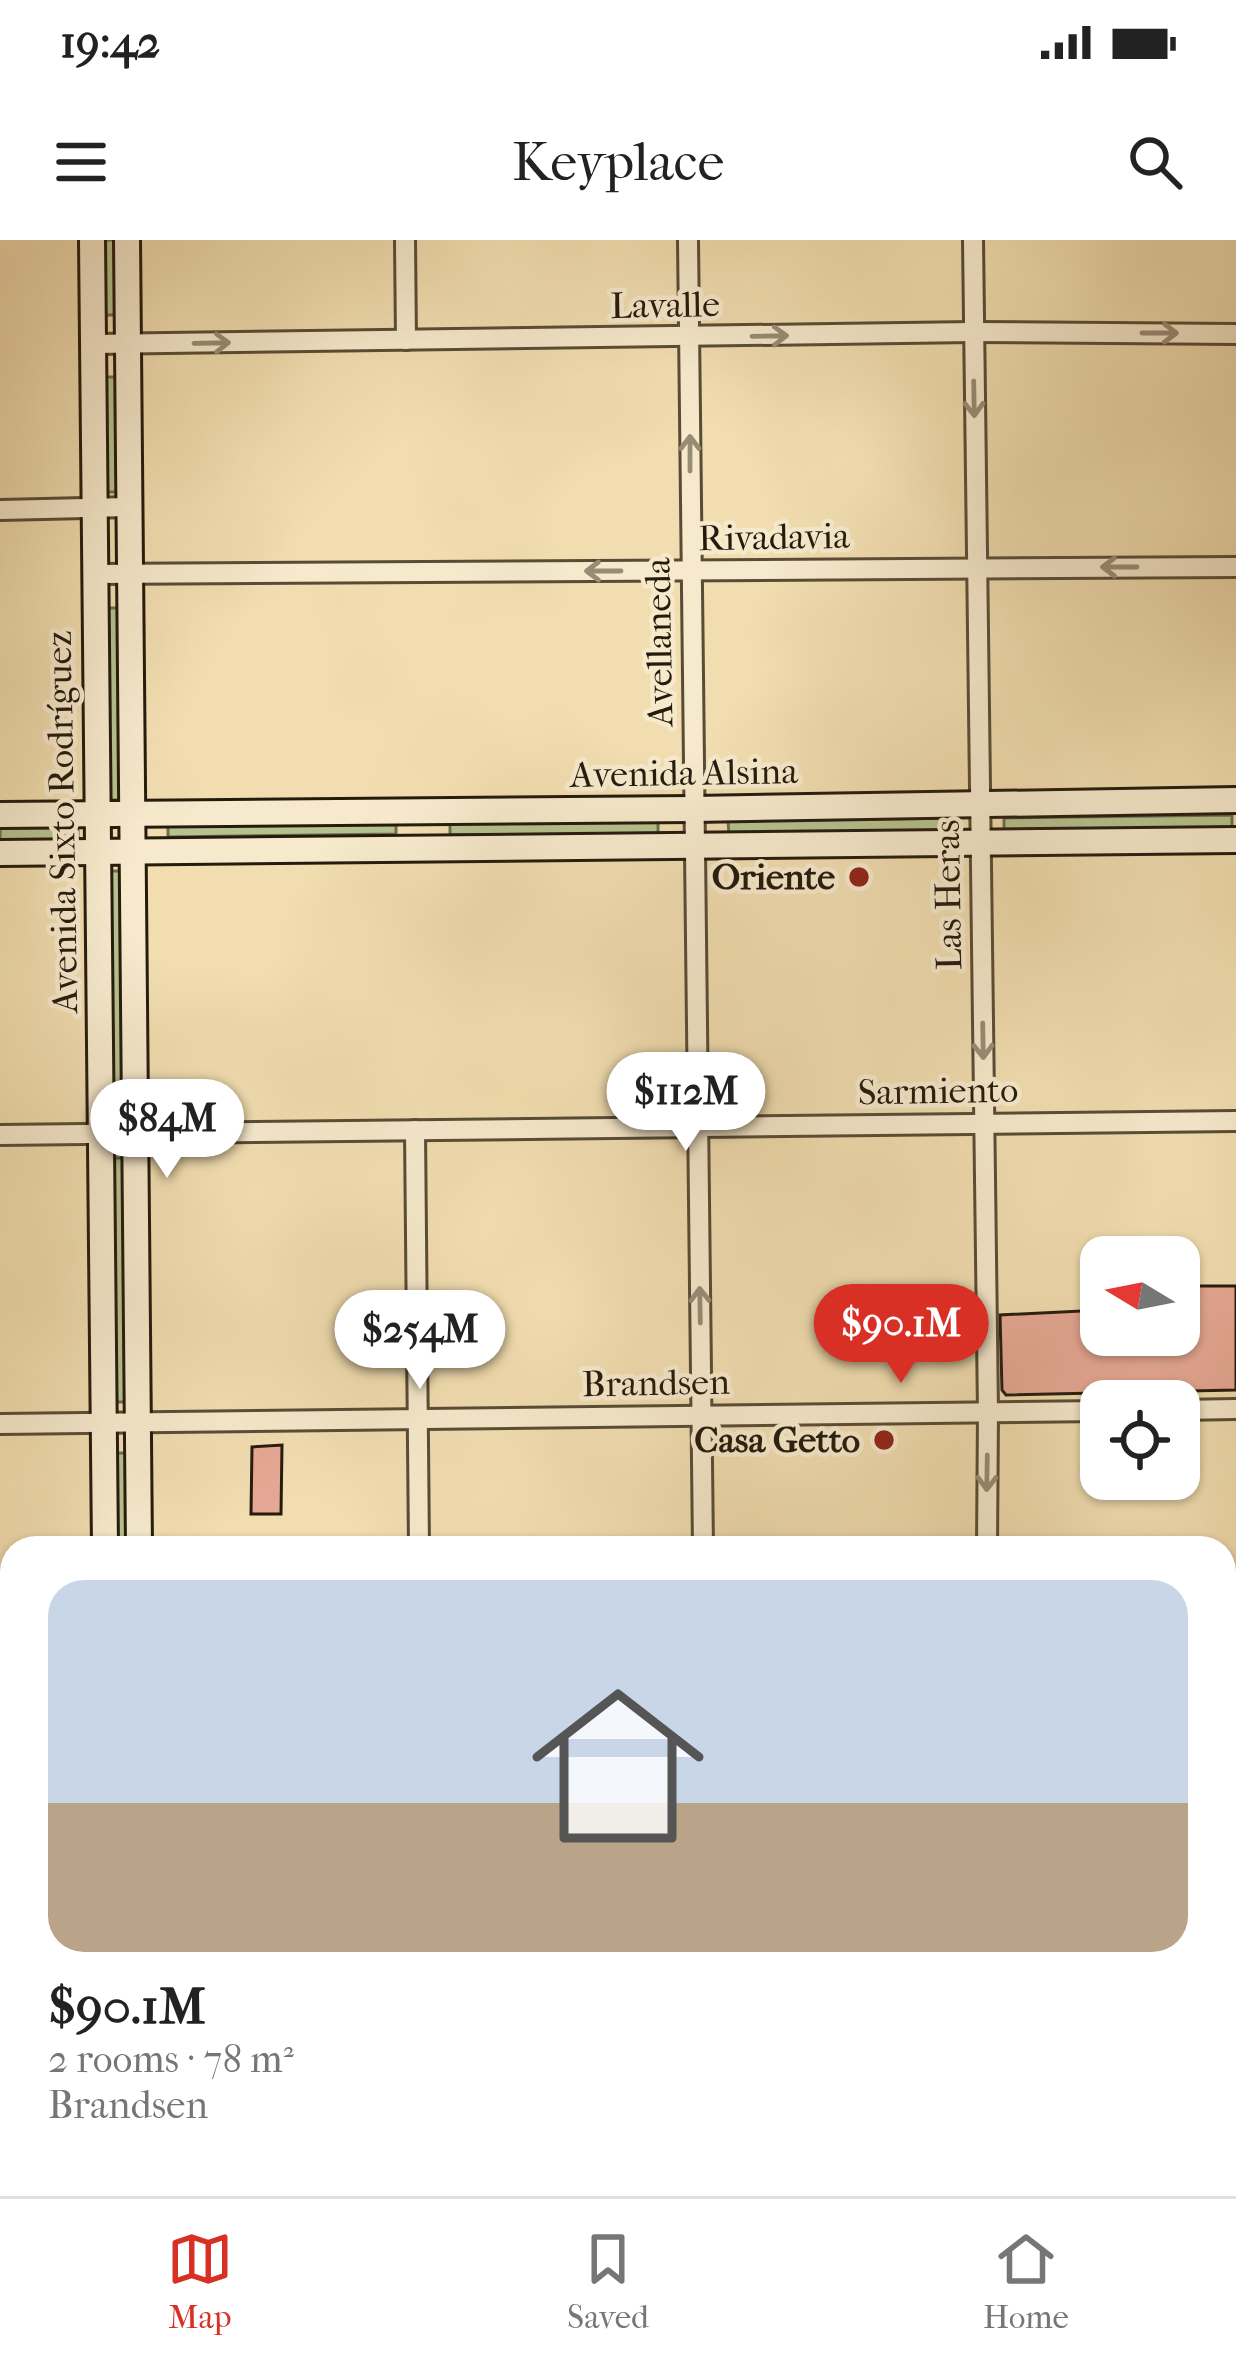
<!DOCTYPE html>
<meta charset="utf-8">
<style>
:root{--surface:#fff;--page:#f6f6f6;--text:#222;--muted:#767676;--line:#e0e0e0;--accent:#d93025}
body{margin:0;font-family:"IM FELL French Canon",serif;background:var(--page);color:var(--text);height:100vh;display:flex;flex-direction:column;font-size:45px;white-space:nowrap}
*{box-sizing:border-box;margin:0}
p{font-size:39px;color:var(--muted)}
.icon{flex:none;width:66px;height:66px;fill:none;stroke:currentColor;stroke-width:2;stroke-linecap:round;stroke-linejoin:round}
.map{position:relative;flex:1;overflow:hidden}
.sheet{position:absolute;left:0px;top:1296px;width:1236px;height:660px;display:flex;flex-direction:column;background:var(--surface);border-radius:36px 36px 0 0;box-shadow:0 3px 9px #0004}
.sheet>*{flex:none}
.needle{width:78px;rotate:280deg}
.tools{position:absolute;left:1080px;top:996px;display:grid;gap:24px}
.tools a{display:grid;place-items:center;width:120px;height:120px;border-radius:24px;background:var(--surface);box-shadow:0 3px 9px #0004;font-size:60px}
.price{position:absolute;translate:-50% -102px;padding:0 27px;border-radius:42px;background:#fff;color:#222;font-size:39px;line-height:78px;filter:drop-shadow(0 3px 6px #0008)}
.price::after{content:'';position:absolute;left:50%;top:72px;width:36px;height:27px;margin-left:-18px;background:inherit;clip-path:polygon(0 0,100% 0,50% 100%)}
.price.current{background:var(--accent);color:#fff}
ul{padding:0;list-style:none}
li{display:grid;align-content:center;gap:24px;height:636px;padding:0 48px}
li+li{border-top:3px solid var(--line)}
li span{display:grid;place-items:center;height:372px;border-radius:36px;color:#555}
li>.icon{margin-inline-start:auto}
span .icon{width:216px;height:216px;fill:#fffc;stroke-width:1}
li b{font-size:51px}
.status{display:flex;justify-content:space-between;align-items:center;height:84px;padding:0 60px;background:var(--surface);direction:ltr}
.status svg{height:33px;fill:currentColor}
header{display:flex;justify-content:space-between;align-items:center;height:156px;padding:0 48px;background:var(--surface);font-size:54px;font-weight:600}
.tabs{display:flex;justify-content:space-around;align-items:center;height:168px;border-top:3px solid var(--line);background:var(--surface);font-size:33px;color:var(--muted)}
.tabs a{display:grid;justify-items:center;gap:6px}
.tabs .current{color:var(--accent)}
.map>svg:first-child{display:block}
.green{fill:#b5c28f;stroke:#6d6e4e;stroke-width:3}
.building{fill:#e6a894;stroke:#251b0d;stroke-width:3}
.lines{fill:none;stroke-linecap:round;stroke-linejoin:round}
.minor-casing{stroke:#584c36;stroke-width:24}
.secondary-casing{stroke:#251b0d;stroke-width:30}
.path{stroke:#251b0d;stroke-width:3;stroke-dasharray:3 6;stroke-linecap:butt}
.minor{stroke:#f6e9cc;stroke-width:18}
.secondary{stroke:#f6e9cc;stroke-width:24}
.oneway{stroke:#988c76}
.poi-dot{fill:#8f2418;stroke:#f6e9cc;stroke-width:4.5}
.labels{text-anchor:middle;dominant-baseline:central;stroke-width:9;stroke-linejoin:round;paint-order:stroke}
.street-label{font-size:36px;fill:#251b0d;stroke:#f6e9cc}
.poi-label{font-size:36px;font-weight:bold;fill:#251b0d;stroke:#f6e9cc;text-anchor:end}
</style>
<div class="status"><b>19:42</b><svg viewBox="0 0 49 12"><path d="M0 12V9h3v3zM5 12V6h3v6zM10 12V3h3v9zM15 12V0h3v12zM26 1h20v11H26zM47 4h2v5h-2z"/></svg></div>
<header><svg class="icon" aria-label="menu" viewBox="0 0 24 24"><path d="M4 6h16M4 12h16M4 18h16"/></svg>Keyplace<svg class="icon" aria-label="search" viewBox="0 0 24 24"><circle cx="10" cy="10" r="6"/><path d="M15 15l6 6"/></svg></header>
<div class="map">
<svg width="1236" height="1956" viewBox="0 0 1236 1956">
<rect width="100%" height="100%" fill="#f1ddb0"/>
<filter id="stains"><feTurbulence type="fractalNoise" baseFrequency=".00167" numOctaves="4"/><feColorMatrix values="0 0 0 0 .2 0 0 0 0 .09 0 0 0 0 .02 0 0 0 .5 -.17"/></filter>
<radialGradient id="worn" r=".72"><stop offset=".6" stop-color="#630" stop-opacity="0"/><stop offset="1" stop-color="#630" stop-opacity=".3"/></radialGradient>
<!-- green -->
<g class="green">
<polygon points="102,0 120,0 121,75 103,75"/>
<rect x="105" y="137" width="18" height="115"/>
<polygon points="105,368 123,368 124,560 106,560"/>
<polygon points="1232,575 1232,588 1004,591 1004,578"/>
<polygon points="956,578 956,590 729,594 728,581"/>
<polygon points="396,581 396,594 168,597 168,585"/>
<polygon points="658,582 658,595 450,595 450,583"/>
<polygon points="78,587 78,600 0,601 0,588"/>
<polygon points="109,631 127,631 129,874 111,875"/>
<polygon points="111,918 129,918 131,1162 113,1162"/>
<polygon points="114,1213 133,1213 134,1308 115,1308"/>
<polygon points="1224,1756 1236,1756 1236,1956 1004,1956 1004,1944 1224,1944"/>
</g>
<!-- building -->
<g class="building">
<polygon points="1179,1046 1236,1046 1236,1150 1006,1155 1002,1150 1000,1075 1101,1070 1101,1095 1179,1095"/>
<polygon points="282,1205 281,1274 251,1274 252,1207"/>
</g>
<g class="lines">
<!-- minor casing -->
<g class="minor-casing">
<g id="minor">
<polyline points="405,0 406,100"/>
<polyline points="688,0 703,1308"/>
<polyline points="973,0 988,1172 987,1308"/>
<polyline points="95,104 973,92 1236,94"/>
<polyline points="0,270 129,267"/>
<polyline points="96,334 1236,327"/>
<polyline points="415,890 419,1308"/>
<polyline points="0,895 1236,881"/>
<polyline points="1179,1170 1236,1169"/>
<polyline points="0,1184 1101,1171"/>
<polyline points="1224,1458 1236,1458"/>
<polyline points="0,1476 12,1476"/>
<polyline points="1224,1745 1236,1745"/>
<polyline points="0,1761 12,1761"/>
<polyline points="711,1944 711,1956"/>
<polyline points="992,1944 993,1956"/>
</g>
</g>
<!-- secondary casing -->
<g class="secondary-casing">
<g id="secondary">
<polyline points="92,0 105,1308"/>
<polyline points="127,0 139,1308"/>
<polyline points="0,575 694,569 1236,560"/>
<polyline points="0,613 1236,600"/>
<polyline points="113,1944 113,1956"/>
<polyline points="146,1944 147,1956"/>
</g>
</g>
<!-- path -->
<g class="path">
<polyline points="1224,1800 1236,1790"/>
<polyline points="1191,1944 1204,1956"/>
<polyline points="1063,1956 1073,1944"/>
<polyline points="1135,1956 1135,1944"/>
</g>
<!-- minor -->
<use href="#minor" class="minor"/>
<!-- secondary -->
<use href="#secondary" class="secondary"/>
</g>
<!-- one-way arrows -->
<defs><path id="oneway-shaft" d="M-6 0H5M1.5-3L5.5 0L1.5 3" fill="none" stroke-width="1.6" stroke-linecap="round" stroke-linejoin="round" transform="scale(3)"/></defs>
<g class="oneway">
<use href="#oneway-shaft" transform="translate(1160 93)"/>
<use href="#oneway-shaft" transform="translate(770 96) rotate(-1)"/>
<use href="#oneway-shaft" transform="translate(212 103) rotate(-1)"/>
<use href="#oneway-shaft" transform="translate(974 159) rotate(89)"/>
<use href="#oneway-shaft" transform="translate(690 213) rotate(-90)"/>
<use href="#oneway-shaft" transform="translate(1119 327) rotate(180)"/>
<use href="#oneway-shaft" transform="translate(603 331) rotate(180)"/>
<use href="#oneway-shaft" transform="translate(983 801) rotate(89)"/>
<use href="#oneway-shaft" transform="translate(700 1065) rotate(-91)"/>
<use href="#oneway-shaft" transform="translate(987 1233) rotate(91)"/>
</g>
<!-- markers -->
<g class="poi-dot">
<circle cx="859" cy="637" r="12"/>
<circle cx="884" cy="1200" r="12"/>
</g>
<g class="labels">
<!-- street labels -->
<g class="street-label">
<text transform="translate(665 65) rotate(-1)">Lavalle</text>
<text transform="translate(774 297) rotate(-1)">Rivadavia</text>
<text transform="translate(659 402) rotate(-91)">Avellaneda</text>
<text transform="translate(684 533) rotate(-1)">Avenida Alsina</text>
<text transform="translate(62 582) rotate(-91)">Avenida Sixto Rodríguez</text>
<text transform="translate(948 655) rotate(-91)">Las Heras</text>
<text transform="translate(938 851) rotate(-1)">Sarmiento</text>
<text transform="translate(656 1143) rotate(-1)">Brandsen</text>
</g>
<!-- poi labels -->
<g class="poi-label">
<text x="835" y="637">Oriente</text>
<text x="860" y="1200">Casa Getto</text>
</g>
</g>
<rect width="100%" height="100%" filter="url(#stains)"/>
<rect width="100%" height="100%" fill="url(#worn)"/>
</svg>
<div class="tools">
<a><svg class="needle" viewBox="-14 -14 28 28"><path d="M0-13l5 13h-10z" fill="#e53935"/><path d="M0 13l5-13h-10z" fill="#767676"/></svg></a>
<a><svg class="icon" aria-label="locate" viewBox="0 0 24 24"><circle cx="12" cy="12" r="6"/><path d="M12 2v4M12 18v4M2 12h4M18 12h4"/></svg></a>
</div>
<b class="price" style="left:686px;top:914px">$112M</b>
<b class="price" style="left:167px;top:941px">$84M</b>
<b class="price current" style="left:901px;top:1146px">$90.1M</b>
<b class="price" style="left:420px;top:1152px">$254M</b>
<section class="sheet">
<ul>
<li><span style="background:linear-gradient(#c9d6e8 60%,#b9a48a 0)"><svg class="icon" aria-label="home" viewBox="0 0 24 24"><path d="M3 11l9-7 9 7M6 9v11h12V9"/></svg></span><div><b>$90.1M</b><p>2 rooms · 78 m²</p><p>Brandsen</p></div></li>
</ul>
</section>
</div>
<nav class="tabs">
<a class="current"><svg class="icon" aria-label="map" viewBox="0 0 24 24"><path d="M3 6l6-2 6 2 6-2v14l-6 2-6-2-6 2zM9 4v14M15 6v14"/></svg>Map</a>
<a><svg class="icon" aria-label="saved" viewBox="0 0 24 24"><path d="M7 4h10v16l-5-4-5 4z"/></svg>Saved</a>
<a><svg class="icon" aria-label="home" viewBox="0 0 24 24"><path d="M3 11l9-7 9 7M6 9v11h12V9"/></svg>Home</a>
</nav>
